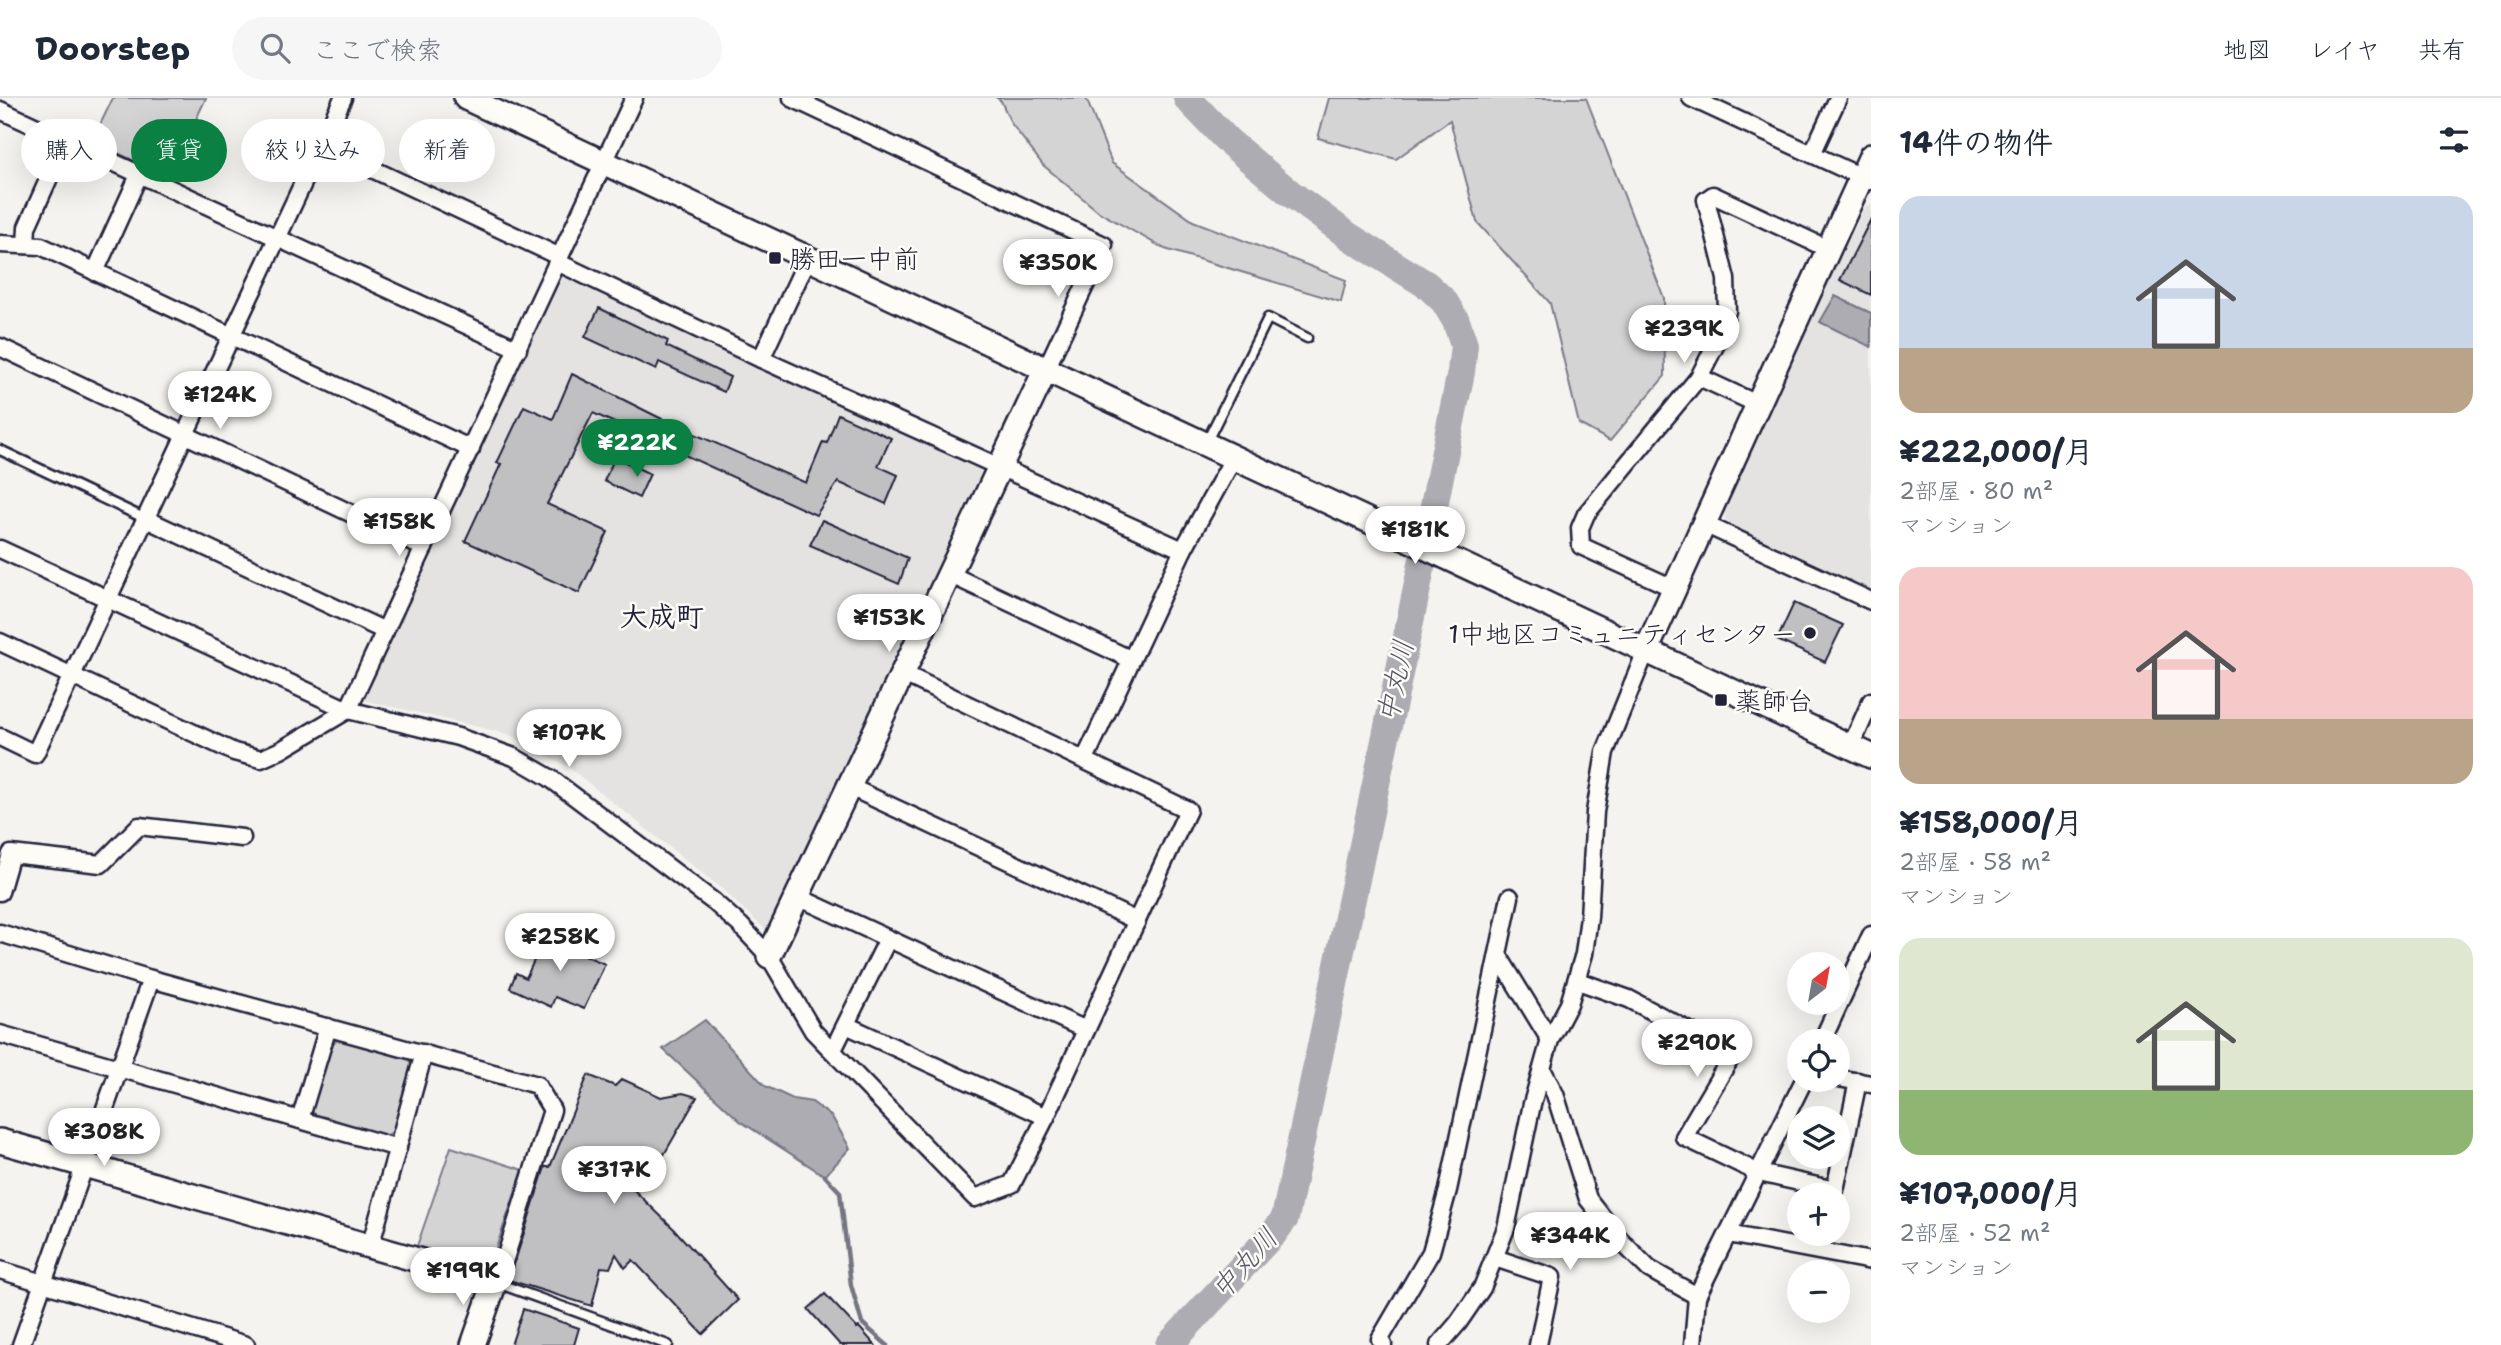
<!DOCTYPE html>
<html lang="ja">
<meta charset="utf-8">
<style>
:root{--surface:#fff;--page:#f6f6f7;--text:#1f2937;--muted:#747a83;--line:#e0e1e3;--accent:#0b8043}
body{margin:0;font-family:"Shantell Sans","Klee One",sans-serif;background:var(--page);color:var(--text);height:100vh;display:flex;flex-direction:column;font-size:26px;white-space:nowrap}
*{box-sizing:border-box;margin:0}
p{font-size:23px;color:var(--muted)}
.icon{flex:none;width:38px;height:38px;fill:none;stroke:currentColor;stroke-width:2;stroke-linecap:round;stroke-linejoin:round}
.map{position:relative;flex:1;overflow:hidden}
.sheet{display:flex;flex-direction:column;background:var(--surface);width:630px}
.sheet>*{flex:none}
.top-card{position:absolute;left:21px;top:21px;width:665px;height:63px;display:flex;gap:14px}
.needle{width:46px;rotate:31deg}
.controls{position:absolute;left:1787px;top:854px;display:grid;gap:14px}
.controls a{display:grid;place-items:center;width:63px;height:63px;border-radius:50%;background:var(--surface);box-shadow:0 7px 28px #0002;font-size:35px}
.price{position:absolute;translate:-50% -60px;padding:0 16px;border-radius:24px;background:#fff;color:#222;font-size:23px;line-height:46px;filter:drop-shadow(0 2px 4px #0008)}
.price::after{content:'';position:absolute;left:50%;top:42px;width:21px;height:16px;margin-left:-10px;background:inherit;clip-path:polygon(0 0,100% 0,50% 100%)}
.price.active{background:var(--accent);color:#fff}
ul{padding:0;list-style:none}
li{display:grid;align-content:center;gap:14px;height:371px;padding:0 28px}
li span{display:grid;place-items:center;height:217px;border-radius:21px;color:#555}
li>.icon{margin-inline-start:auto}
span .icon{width:126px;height:126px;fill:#fffc;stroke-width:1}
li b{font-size:30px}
h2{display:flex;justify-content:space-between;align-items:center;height:84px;padding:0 28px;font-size:30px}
.chip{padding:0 24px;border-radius:32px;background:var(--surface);box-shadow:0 7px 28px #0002;font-size:24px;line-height:63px}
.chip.active{background:var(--accent);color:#fff}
header{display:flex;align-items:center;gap:42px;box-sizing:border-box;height:98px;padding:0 35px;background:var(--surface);border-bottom:2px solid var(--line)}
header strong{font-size:33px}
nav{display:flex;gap:38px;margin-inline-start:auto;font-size:24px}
.search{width:490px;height:63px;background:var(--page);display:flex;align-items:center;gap:18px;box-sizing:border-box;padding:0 24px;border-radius:38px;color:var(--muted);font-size:26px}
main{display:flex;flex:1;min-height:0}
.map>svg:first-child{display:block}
.built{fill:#e4e3e2}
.green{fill:#d5d4d5;stroke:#7c7b88;stroke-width:2}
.water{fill:#acacb2;stroke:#757582;stroke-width:2}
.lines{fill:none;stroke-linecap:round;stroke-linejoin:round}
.stream{stroke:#757582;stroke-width:4.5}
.river{stroke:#acacb2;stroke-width:28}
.building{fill:#c0bfc2;stroke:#22223b;stroke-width:2}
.lane-casing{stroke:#22223b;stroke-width:13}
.street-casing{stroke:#22223b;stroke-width:21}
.secondary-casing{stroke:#22223b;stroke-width:28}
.lane{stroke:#fdfcf7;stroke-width:8}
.street{stroke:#fdfcf7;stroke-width:16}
.secondary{stroke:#fdfcf7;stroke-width:23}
.poi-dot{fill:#22223b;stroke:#fdfcf7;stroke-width:2.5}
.labels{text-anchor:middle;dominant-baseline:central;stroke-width:5;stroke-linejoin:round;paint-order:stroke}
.poi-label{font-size:26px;fill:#22223b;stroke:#fdfcf7;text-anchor:start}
.neighbourhood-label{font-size:28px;font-weight:bold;fill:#22223b;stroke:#fdfcf7}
.water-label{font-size:28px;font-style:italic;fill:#59596b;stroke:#fdfcf7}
</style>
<header>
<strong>Doorstep</strong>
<div class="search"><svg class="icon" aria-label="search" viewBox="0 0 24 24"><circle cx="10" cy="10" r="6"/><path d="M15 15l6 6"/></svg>ここで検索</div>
<nav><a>地図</a><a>レイヤ</a><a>共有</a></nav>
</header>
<main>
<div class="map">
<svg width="1871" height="1247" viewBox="0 0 1871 1247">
<rect width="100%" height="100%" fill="#f4f3ef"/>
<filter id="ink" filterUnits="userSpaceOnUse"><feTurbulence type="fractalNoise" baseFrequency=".0143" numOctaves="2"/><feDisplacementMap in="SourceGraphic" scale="14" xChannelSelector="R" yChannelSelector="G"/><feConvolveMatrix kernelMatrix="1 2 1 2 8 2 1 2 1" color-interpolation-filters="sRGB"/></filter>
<g filter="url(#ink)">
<!-- built -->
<g class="built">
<polygon points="1871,106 1871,493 1730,429 1719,408 1865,109"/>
<polygon points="562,178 983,370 767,833 722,791 567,668 508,636 359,601"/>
</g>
<!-- green -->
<g class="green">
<polygon points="113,0 206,0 169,79 92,43"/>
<polygon points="997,0 1086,0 1112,65 1193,123 1346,182 1341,204 1165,151 1099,114 1043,67 1011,25 1001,3"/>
<polygon points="1329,0 1586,0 1664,200 1665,278 1610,343 1579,326 1550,205 1477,124 1450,22 1396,61 1318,40"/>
<polygon points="341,940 408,960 413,970 396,1031 385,1039 318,1019 310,1012 330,947"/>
<polygon points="451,1049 523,1072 489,1170 417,1148"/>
</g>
<!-- water -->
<g class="water">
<polygon points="1835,198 1871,215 1871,249 1820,224"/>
<polygon points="705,922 765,988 793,1001 812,1004 832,1019 850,1050 825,1078 740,1023 663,951"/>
</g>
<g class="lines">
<!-- stream -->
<polyline class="stream" points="825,1078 840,1094 851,1187 862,1225 887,1247"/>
<!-- river -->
<polyline class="river" points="1169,1247 1274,1135 1285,1120 1430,428 1461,274 1464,247 1456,223 1444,203 1427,187 1350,139 1290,95 1228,43 1187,0"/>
</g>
<!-- building -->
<g class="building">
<polygon points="1871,121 1871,197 1840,182"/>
<polygon points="599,210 668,243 666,248 730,279 724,294 659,264 656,272 585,239"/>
<polygon points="572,276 672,326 806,385 823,344 827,345 838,316 891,340 878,368 898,377 886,406 838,384 816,417 593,315 547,406 608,434 579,495 465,443 501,366 497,365 524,308 553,321"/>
<polygon points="615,359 650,376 639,400 604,383"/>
<polygon points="822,422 908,460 899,486 810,447"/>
<polygon points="1794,505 1843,527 1825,564 1777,542"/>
<polygon points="549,830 579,845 577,854 605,866 584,911 555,899 551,909 510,890 516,875 526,880"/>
<polygon points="588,977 615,988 622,981 661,999 683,995 697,999 658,1067 645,1061 633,1091 674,1131 738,1202 703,1236 633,1162 625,1170 616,1156 610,1170 601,1169 592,1208 509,1182 545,1069 550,1069"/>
<polygon points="825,1196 857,1230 859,1229 875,1247 840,1247 808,1211"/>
<polygon points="523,1211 579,1230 574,1247 511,1247"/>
</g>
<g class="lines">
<!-- lane casing -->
<g class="lane-casing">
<g id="lane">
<polyline points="1207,343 1268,220 1307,240"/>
<polyline points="0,352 146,421"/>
<polyline points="497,1185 668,1247"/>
</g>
</g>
<!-- street casing -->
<g class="street-casing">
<g id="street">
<polyline points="792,0 1104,147 1046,271"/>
<polyline points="1691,0 1870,83"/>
<polyline points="0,12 518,251"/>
<polyline points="321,47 560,159"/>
<polyline points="1812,56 1838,0"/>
<polyline points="0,146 41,148 471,351"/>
<polyline points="26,147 27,129 66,42"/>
<polyline points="557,164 761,261 1183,452"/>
<polyline points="95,174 139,77"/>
<polyline points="0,249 424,450"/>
<polyline points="761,261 808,160"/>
<polyline points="1699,279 1757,306"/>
<polyline points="146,421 385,533"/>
<polyline points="1702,425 1871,503"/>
<polyline points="0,451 348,612 458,639 514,659 550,680 714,804 740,827 769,858 813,933 975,1100 1012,1086 1046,1019 1188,712 904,576"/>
<polyline points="949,476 1130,561"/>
<polyline points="1673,490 1581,448 1580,430 1586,416 1699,279 1717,244 1727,213 1726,181 1706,102 1713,97 1828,151"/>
<polyline points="0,544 234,654 261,661 281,652 348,612 634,0"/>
<polyline points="0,639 35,656 343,0"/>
<polyline points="1851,648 1871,603"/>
<polyline points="1085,661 1183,452 1234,359"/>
<polyline points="850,689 1137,823"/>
<polyline points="0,794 11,756 101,766 139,728 242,740"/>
<polyline points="798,799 1086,932"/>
<polyline points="0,835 151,881 537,987 552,1012 502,1170 495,1184"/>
<polyline points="1498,857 1550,942"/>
<polyline points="1578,883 1629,901 1733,956 1684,1039 1759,1075 1835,1092 1858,983"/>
<polyline points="846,927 1046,1019"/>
<polyline points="0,936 398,1050"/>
<polyline points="1822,943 1871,837"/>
<polyline points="833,952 888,841"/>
<polyline points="1542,971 1555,996 1588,1101 1622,1144 1649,1171 1697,1198"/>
<polyline points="1838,980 1871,986"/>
<polyline points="300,1022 328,929"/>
<polyline points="1728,1136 1871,1163"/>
<polyline points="370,1149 424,955"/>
<polyline points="1495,1160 1552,1179 1538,1247"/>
<polyline points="0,1172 246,1247"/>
<polyline points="21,1247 151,881"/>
<polyline points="1383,1247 1380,1241 1431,1154 1448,1092 1510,799"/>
<polyline points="1439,1247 1458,1225 1482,1190 1506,1130 1532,1006 1550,942 1569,906 1584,856 1589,819 1595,714 1605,654 1646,553"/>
<polyline points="1693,1247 1697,1198 1804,982"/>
</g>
</g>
<!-- secondary casing -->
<g class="secondary-casing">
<g id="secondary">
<polyline points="466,0 1871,658"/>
<polyline points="1646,553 1871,58"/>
<polyline points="769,858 1046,271"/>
<polyline points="0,1043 495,1184 473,1247"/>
</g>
</g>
<!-- lane -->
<use href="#lane" class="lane"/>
<!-- street -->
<use href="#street" class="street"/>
<!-- secondary -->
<use href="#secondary" class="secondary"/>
</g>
</g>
<!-- markers -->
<g class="poi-dot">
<rect x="768" y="153" width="14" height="14" rx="3.5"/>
<circle cx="1810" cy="535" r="7"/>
<rect x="1714" y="595" width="14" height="14" rx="3.5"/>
</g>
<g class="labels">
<!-- poi labels -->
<g class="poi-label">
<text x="789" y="160">勝田一中前</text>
<text x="1796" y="535" text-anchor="end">1中地区コミュニティセンター</text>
<text x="1735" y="602">薬師台</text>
</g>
<!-- neighbourhood labels -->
<g class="neighbourhood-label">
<text x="662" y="518">大成町</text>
</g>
<!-- water labels -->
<g class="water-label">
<text transform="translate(1395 583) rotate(-78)">中丸川</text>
<text transform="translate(1244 1165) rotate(-48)">中丸川</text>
</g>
</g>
</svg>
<div class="controls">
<a><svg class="needle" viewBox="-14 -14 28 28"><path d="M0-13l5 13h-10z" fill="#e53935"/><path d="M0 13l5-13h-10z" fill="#747a83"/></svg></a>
<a><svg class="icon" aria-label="locate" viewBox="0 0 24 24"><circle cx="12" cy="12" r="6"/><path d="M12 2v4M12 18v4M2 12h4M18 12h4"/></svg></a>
<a><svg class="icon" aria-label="layers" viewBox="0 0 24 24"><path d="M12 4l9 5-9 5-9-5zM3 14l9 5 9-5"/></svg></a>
<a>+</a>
<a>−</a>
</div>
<b class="price" style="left:1058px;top:201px">¥350K</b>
<b class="price" style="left:1684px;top:267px">¥239K</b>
<b class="price" style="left:220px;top:333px">¥124K</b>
<b class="price active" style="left:637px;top:381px">¥222K</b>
<b class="price" style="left:399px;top:460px">¥158K</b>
<b class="price" style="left:1415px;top:468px">¥181K</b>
<b class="price" style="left:889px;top:556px">¥153K</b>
<b class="price" style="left:569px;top:671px">¥107K</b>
<b class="price" style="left:560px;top:875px">¥258K</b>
<b class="price" style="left:1697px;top:981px">¥290K</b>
<b class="price" style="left:104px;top:1070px">¥308K</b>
<b class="price" style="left:614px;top:1108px">¥317K</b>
<b class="price" style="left:1570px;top:1174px">¥344K</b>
<b class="price" style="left:463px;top:1209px">¥199K</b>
<div class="top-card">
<a class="chip">購入</a>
<a class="chip active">賃貸</a>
<a class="chip">絞り込み</a>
<a class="chip">新着</a>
</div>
</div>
<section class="sheet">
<h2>14件の物件<svg class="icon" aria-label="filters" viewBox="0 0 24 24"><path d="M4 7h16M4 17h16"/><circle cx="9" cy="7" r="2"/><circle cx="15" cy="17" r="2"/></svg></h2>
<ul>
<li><span style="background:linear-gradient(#c9d6e8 70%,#b9a48a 0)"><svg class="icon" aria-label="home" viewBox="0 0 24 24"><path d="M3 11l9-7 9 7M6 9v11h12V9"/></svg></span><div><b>¥222,000/月</b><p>2部屋 · 80 m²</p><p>マンション</p></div></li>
<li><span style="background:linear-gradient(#f6c9c9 70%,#b9a48a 0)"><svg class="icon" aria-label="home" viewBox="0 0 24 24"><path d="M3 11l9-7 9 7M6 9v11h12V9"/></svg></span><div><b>¥158,000/月</b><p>2部屋 · 58 m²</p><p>マンション</p></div></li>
<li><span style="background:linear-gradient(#dfe7d0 70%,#8fb573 0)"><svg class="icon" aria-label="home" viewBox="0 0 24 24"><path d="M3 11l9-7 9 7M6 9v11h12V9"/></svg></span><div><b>¥107,000/月</b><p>2部屋 · 52 m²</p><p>マンション</p></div></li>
</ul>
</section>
</main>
